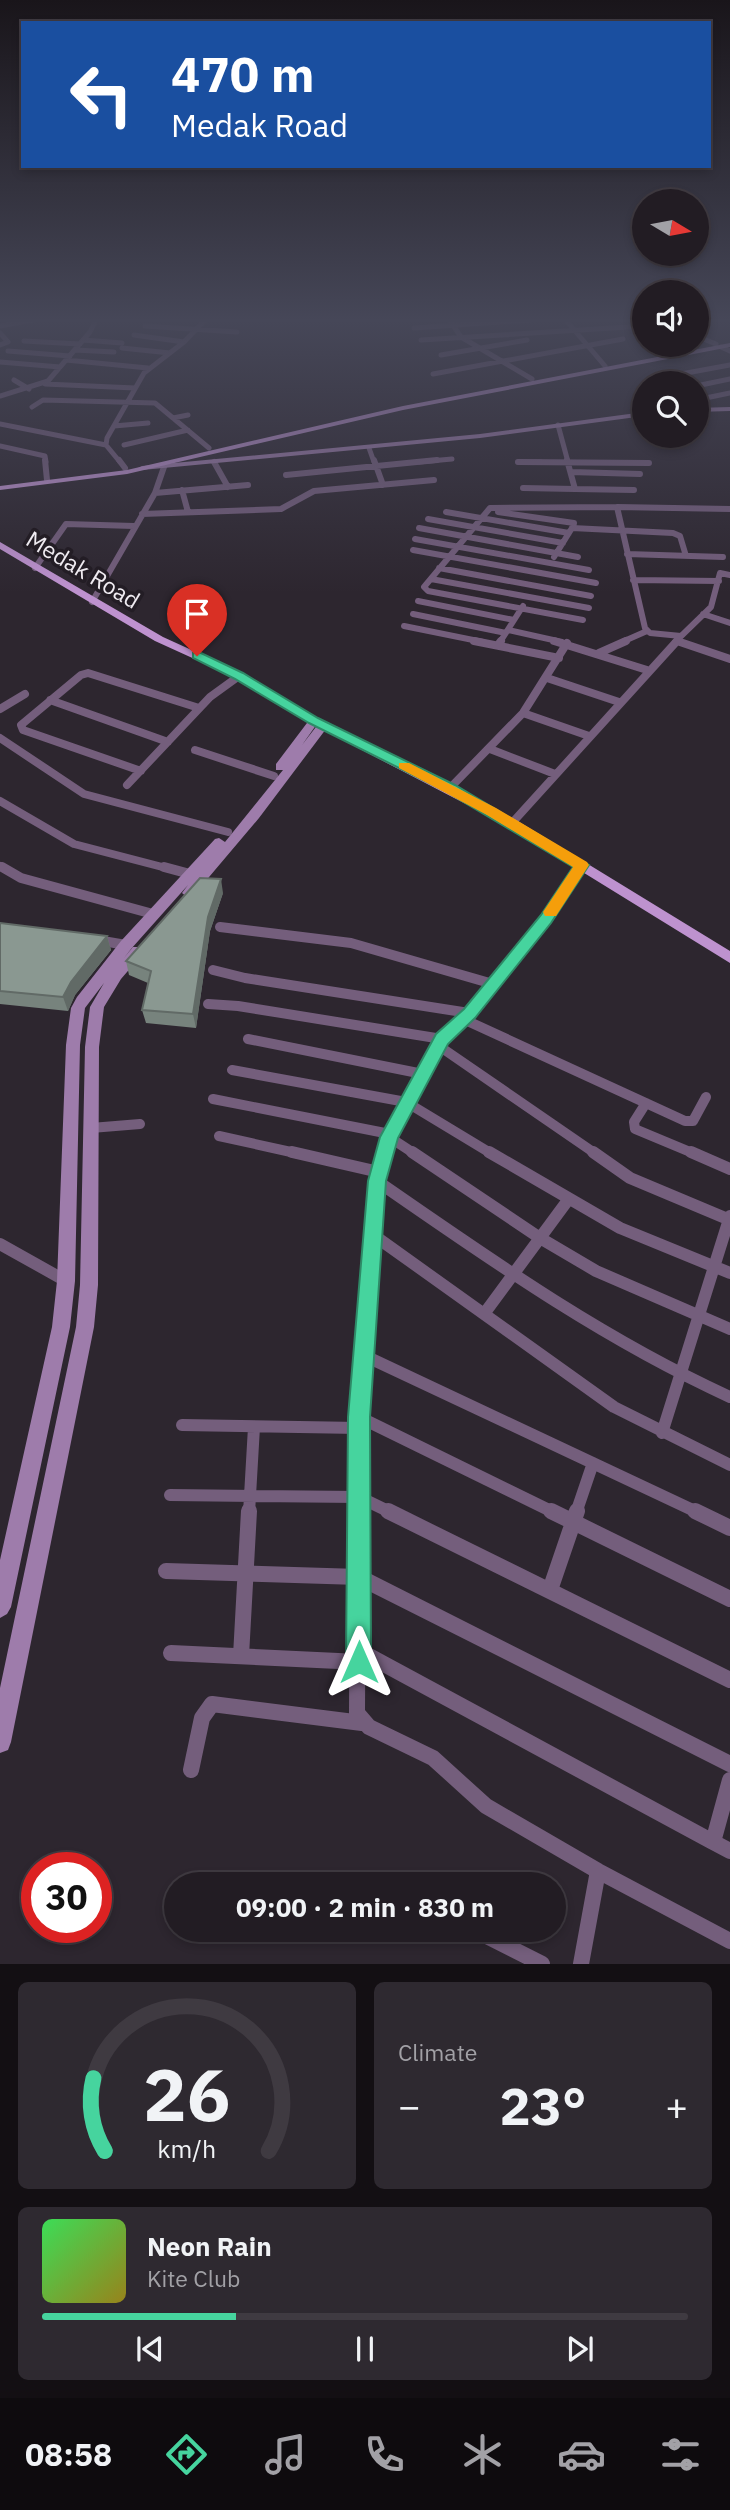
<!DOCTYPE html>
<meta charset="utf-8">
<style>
:root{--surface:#221c23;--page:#2e2930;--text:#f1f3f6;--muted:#a2a1a6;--line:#3f3a41;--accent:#46d49e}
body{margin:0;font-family:"IBM Plex Sans",sans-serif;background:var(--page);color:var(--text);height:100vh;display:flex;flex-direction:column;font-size:26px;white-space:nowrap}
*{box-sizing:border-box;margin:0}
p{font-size:23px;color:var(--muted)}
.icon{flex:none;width:38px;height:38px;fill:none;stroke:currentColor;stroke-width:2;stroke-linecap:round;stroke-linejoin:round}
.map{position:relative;height:1964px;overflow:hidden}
.side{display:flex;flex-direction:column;gap:18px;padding:18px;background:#130f13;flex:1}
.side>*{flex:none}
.hud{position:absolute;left:21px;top:21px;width:690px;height:147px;border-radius:0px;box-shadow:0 4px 10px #0003,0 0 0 2px var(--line);background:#1a4fa0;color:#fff;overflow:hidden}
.needle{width:46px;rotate:100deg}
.controls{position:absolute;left:632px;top:189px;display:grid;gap:14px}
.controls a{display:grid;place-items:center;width:77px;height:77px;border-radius:50%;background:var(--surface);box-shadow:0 4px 10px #0003,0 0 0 2px var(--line);font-size:35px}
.speed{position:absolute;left:21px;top:1852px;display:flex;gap:14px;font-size:35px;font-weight:700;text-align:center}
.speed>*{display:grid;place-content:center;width:91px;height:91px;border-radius:50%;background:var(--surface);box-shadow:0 4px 10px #0003,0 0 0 2px var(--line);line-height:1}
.speed .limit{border:10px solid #d22;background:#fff;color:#111}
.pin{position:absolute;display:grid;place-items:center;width:60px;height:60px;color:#fff;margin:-72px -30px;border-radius:50% 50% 50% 0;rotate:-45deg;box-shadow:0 0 7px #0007}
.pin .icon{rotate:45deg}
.me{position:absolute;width:77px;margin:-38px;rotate:0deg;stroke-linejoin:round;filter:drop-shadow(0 0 5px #0008)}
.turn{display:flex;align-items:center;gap:24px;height:147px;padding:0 35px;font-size:32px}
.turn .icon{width:91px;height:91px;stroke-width:2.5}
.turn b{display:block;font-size:49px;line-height:60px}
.big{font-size:52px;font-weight:800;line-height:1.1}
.side .widget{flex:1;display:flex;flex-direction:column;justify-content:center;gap:10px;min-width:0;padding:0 24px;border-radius:10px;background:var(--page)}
.side .dial{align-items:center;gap:0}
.dial svg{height:182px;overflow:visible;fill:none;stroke:var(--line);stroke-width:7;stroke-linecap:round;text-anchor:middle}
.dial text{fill:var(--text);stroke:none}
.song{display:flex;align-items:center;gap:21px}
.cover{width:84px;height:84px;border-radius:10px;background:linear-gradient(135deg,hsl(130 70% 55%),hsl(50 70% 35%))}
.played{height:7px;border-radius:4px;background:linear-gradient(90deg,var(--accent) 30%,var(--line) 30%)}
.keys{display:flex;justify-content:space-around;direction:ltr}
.heat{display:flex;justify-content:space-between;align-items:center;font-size:38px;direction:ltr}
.side .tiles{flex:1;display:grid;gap:18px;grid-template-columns:1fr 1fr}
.widget:last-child{grid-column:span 2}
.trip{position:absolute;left:164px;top:1872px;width:402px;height:70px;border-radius:35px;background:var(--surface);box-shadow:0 4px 10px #0003,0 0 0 2px var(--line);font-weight:800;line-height:70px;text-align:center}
.menu{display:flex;height:112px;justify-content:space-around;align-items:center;background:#0e0b0e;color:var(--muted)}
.menu .icon{width:49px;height:49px}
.menu .current{color:var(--accent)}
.menu b{font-size:32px;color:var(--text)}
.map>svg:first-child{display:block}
</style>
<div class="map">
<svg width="730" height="1964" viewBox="0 0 730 1964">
<rect width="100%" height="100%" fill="#2d262f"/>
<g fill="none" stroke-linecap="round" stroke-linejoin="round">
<path stroke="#745e7c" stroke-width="5" d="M 211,318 L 235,319
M 448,318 L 461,337 L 532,379
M 564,318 L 605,366
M 0,326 L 43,318
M 145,326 L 237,332
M 414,328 L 558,318
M 0,333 L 8,342 L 0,345
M 134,335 L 184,342
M 696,336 L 716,344
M 83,340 L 122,343
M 421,340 L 644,326
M 24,341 L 80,344
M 721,347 L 730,351
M 122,348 L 170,353
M 75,350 L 114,352
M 8,351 L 70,356
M 441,355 L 527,340
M 66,360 L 148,368
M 0,362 L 60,367
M 433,374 L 623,339
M 654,379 L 730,365
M 14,380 L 29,389
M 45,384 L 135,388
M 696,386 L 730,379
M 0,396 L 48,381 L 90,332 L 97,318
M 696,400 L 730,393
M 32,407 L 43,400 L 155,403 L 209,448
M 173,418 L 188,415
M 0,424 L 106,445
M 558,425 L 568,462
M 114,426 L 148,423
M 124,445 L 188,430
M 0,446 L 45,456 L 46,462
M 369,448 L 374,462
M 120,462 L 106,445 L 107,438 L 144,373 L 184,342 L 207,318
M 419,462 L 452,459
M 518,462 L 541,462"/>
<path stroke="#745e7c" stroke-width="6" d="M 45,460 L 47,480
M 119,460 L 125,468
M 374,460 L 383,485
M 567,460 L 575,489 L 634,490
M 214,462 L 228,487
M 518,462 L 649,463
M 571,472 L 640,474
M 286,475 L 437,460
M 523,488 L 575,489
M 182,490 L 188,512
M 155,493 L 248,485
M 617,507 L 730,509
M 446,512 L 569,533
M 498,512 L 574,523 L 573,528
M 142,514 L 281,509 L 314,491 L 434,480
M 428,519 L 563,543
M 419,528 L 578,557
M 572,528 L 673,533 L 680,536 L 686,556
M 415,539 L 589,570
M 413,550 L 596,583
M 627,554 L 723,557
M 554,557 L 572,528
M 35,568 L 66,524 L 134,526
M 439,568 L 591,596
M 431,579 L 589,608
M 633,580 L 719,581
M 418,601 L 514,620
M 92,602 L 155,493 L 164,467
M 413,614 L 506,633
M 703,614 L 730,623
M 583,620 L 428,591 L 424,587 L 490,508 L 617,507 L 645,628 L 650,633 L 681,636
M 404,626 L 483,642
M 508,630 L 562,642
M 677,641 L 681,642
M 500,642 L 523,606
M 622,642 L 647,631
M 675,642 L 711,607 L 720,573 L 730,575"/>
<path stroke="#745e7c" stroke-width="8" d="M 474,641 L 559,658
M 554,641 L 647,670
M 677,641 L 730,659
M 498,645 L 501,641
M 599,653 L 626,641
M 547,678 L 619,702
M 50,700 L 168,742
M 0,709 L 25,694
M 523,713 L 589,736
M 0,738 L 84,794 L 228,832
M 490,749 L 555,774
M 195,750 L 274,776
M 141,771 L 23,730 L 21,725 L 81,675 L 88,673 L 199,708
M 127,785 L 210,697 L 239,676
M 450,788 L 523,713 L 567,643
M 0,801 L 74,844 L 170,869
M 512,823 L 677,641
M 0,866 L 5,869
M 579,869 L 582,865"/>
<path stroke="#745e7c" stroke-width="10" d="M 2,867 L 21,878 L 153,914
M 164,867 L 190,874
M 220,927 L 351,943 L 493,984
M 97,940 L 126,945
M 213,970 L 245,978 L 469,1013
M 208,1004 L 238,1006 L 442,1039
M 463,1019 L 685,1121 L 693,1121 L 706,1097
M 248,1039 L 423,1074
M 439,1046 L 596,1154
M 232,1070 L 406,1102 L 492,1154
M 213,1099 L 390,1134
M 646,1103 L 634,1122 L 635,1129 L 695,1154
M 91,1128 L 140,1124
M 219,1136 L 300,1154
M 389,1137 L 415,1154
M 384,1154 L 389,1137 L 442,1039 L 469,1013 L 534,934 L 580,867"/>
<path stroke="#745e7c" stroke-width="12" d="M 292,1152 L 379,1172
M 412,1152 L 540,1238 L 596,1271 L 730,1329
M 489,1152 L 620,1228 L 730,1273
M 593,1152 L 630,1178 L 730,1220
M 691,1152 L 730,1169
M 377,1181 C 491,1260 603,1339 730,1397
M 372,1234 L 614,1407 L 730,1465
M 0,1244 L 66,1281
M 484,1314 L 568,1200
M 363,1355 L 699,1513
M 359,1417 L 555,1513
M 182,1425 L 359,1428
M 662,1433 L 730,1216
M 170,1495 L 359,1497 L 392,1513
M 249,1513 L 254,1427
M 358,1513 L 359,1417 L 377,1181 L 385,1152
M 576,1513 L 593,1463"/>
<path stroke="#745e7c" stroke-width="16" d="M 358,1511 L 357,1713 L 369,1727 L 433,1758 L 486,1806 L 598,1871 L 730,1941
M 388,1511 L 730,1680
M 551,1511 L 730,1599
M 695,1511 L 730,1528
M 166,1571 L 359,1577 L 730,1764
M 550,1590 L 577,1511
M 358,1650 L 713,1842
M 171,1653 L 359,1662
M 241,1656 L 249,1511
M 191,1770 L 202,1718 L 212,1704 L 362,1723
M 730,1780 L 713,1842 L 730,1851
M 475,1930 L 542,1964
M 581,1964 L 598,1871"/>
<path fill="#9e7cab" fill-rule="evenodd" d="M 730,407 L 730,411 L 696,412 L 696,408 Z
M 644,412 L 644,416 L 480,438 L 142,470 L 138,468 L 142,466 L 480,434 Z
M 314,718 L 319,721 L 302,745 L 319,723 L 327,723 L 329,725 L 259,818 L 193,896 L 188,898 L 182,893 L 188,885 L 131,949 L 124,958 L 133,947 L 143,947 L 145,951 L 121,979 L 104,1007 L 99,1047 L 98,1285 L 94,1327 L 11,1742 L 8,1750 L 0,1753 L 0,1688 L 76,1327 L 80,1285 L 85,1047 L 90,1007 L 104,983 L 85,1008 L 80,1045 L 75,1281 L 70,1327 L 11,1607 L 7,1614 L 0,1618 L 0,1560 L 52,1327 L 57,1281 L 66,1045 L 71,1008 L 77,997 L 121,941 L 215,839 L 219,838 L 225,842 L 283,770 L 276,770 L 276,764 L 310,719 Z"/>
<path fill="#be92cf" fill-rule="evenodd" d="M 730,343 L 730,347 L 403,410 L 127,474 L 0,490 L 0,486 L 127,470 L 403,406 Z
M 0,542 L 163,637 L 240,672 L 318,719 L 516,820 L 730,951 L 730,963 L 508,826 L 310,723 L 232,676 L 155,641 L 0,549 Z"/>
</g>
<path fill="#77837d" d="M 223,893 L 210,931 L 196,1028 L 146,1023 L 142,1010 L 148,983 L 129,975 L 126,961 Z
M 0,923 L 107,936 L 111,950 L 75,995 L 68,1011 L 0,1004 Z"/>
<path fill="#616a66" d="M 221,879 L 223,893 L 210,931 L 196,1028 L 193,1014 L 208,917 Z
M 107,936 L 111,950 L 75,995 L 68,1011 L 63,997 L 71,982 Z"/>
<path fill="#8a9891" stroke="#616a66" stroke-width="2" d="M 200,878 L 221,879 L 208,917 L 193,1014 L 142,1010 L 151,971 L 126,961 Z
M 0,923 L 107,936 L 71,982 L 63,997 L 0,991 Z"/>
<linearGradient id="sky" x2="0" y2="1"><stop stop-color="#19151a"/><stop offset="0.54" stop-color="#464758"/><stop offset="1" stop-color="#464758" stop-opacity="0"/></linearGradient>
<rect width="730" height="593" fill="url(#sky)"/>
<path fill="#46d49e" stroke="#2e8a67" stroke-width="2" d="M 193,653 L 201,653 L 243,673 L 318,718 L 455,785 L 589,865 L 551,923 L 475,1018 L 448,1044 L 398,1138 L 386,1181 L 370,1417 L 371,1662 L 368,1671 L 359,1674 L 350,1671 L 346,1662 L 348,1417 L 368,1181 L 380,1137 L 436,1034 L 464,1009 L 541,915 L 573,867 L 445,791 L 309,723 L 235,679 L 193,658 Z"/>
<path fill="#f59e0b" d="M 399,763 L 409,763 L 496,808 L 587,862 L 589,865 L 556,916 L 545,916 L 543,912 L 573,867 L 487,815 L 399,768 Z"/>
<g text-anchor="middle" stroke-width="7" stroke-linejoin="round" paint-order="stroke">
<g font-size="23" fill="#efebf1" stroke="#231d25">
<text transform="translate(83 570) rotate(31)" y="8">Medak Road</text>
</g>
</g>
</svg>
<div class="controls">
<a><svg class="needle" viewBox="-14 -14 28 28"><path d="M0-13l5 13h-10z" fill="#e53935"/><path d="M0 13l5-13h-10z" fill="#a2a1a6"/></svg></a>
<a><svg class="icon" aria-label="sound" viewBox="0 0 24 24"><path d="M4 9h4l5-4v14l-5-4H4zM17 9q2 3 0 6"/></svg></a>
<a><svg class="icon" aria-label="search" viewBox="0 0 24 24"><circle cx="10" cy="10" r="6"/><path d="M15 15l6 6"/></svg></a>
</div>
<div class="speed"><div class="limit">30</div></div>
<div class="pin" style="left:197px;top:656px;background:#d93025"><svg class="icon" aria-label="arrive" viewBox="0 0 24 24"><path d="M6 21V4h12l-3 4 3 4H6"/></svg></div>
<svg class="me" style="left:359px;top:1662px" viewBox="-20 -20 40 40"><path d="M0-17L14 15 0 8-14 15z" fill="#46d49e" stroke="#fff" stroke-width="4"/></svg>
<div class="trip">09:00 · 2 min · 830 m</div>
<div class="hud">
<div class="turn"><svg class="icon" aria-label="left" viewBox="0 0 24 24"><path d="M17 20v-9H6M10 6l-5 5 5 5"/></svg><div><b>470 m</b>Medak Road</div></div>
</div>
</div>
<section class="side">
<div class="tiles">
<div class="widget dial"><svg viewBox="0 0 100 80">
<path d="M14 69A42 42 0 1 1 86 69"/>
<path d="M14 69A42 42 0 0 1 9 37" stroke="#46d49e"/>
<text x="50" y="56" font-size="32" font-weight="700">26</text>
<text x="50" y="72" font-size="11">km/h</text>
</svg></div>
<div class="widget"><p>Climate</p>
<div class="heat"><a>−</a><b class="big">23°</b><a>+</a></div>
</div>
<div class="widget">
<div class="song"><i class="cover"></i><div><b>Neon Rain</b><p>Kite Club</p></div></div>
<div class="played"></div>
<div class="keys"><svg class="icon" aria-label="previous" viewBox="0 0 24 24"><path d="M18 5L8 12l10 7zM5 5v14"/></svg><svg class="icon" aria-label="pause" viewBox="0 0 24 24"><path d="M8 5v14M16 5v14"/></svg><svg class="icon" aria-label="next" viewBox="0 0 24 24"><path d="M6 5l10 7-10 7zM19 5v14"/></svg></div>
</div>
</div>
</section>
<nav class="menu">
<b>08:58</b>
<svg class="icon current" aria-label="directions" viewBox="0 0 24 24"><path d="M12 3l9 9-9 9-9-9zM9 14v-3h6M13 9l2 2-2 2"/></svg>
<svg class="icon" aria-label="music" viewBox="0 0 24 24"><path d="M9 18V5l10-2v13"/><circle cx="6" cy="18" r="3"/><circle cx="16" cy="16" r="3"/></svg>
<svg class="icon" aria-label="phone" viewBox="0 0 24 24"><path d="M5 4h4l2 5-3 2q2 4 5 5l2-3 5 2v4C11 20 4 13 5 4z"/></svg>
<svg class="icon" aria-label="climate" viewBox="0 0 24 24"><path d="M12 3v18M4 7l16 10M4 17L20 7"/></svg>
<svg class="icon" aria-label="car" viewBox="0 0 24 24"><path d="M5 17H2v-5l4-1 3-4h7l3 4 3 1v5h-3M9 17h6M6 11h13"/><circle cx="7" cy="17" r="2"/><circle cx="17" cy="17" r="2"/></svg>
<svg class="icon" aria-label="filters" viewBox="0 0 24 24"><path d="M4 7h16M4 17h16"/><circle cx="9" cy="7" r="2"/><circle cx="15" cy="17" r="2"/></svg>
</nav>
